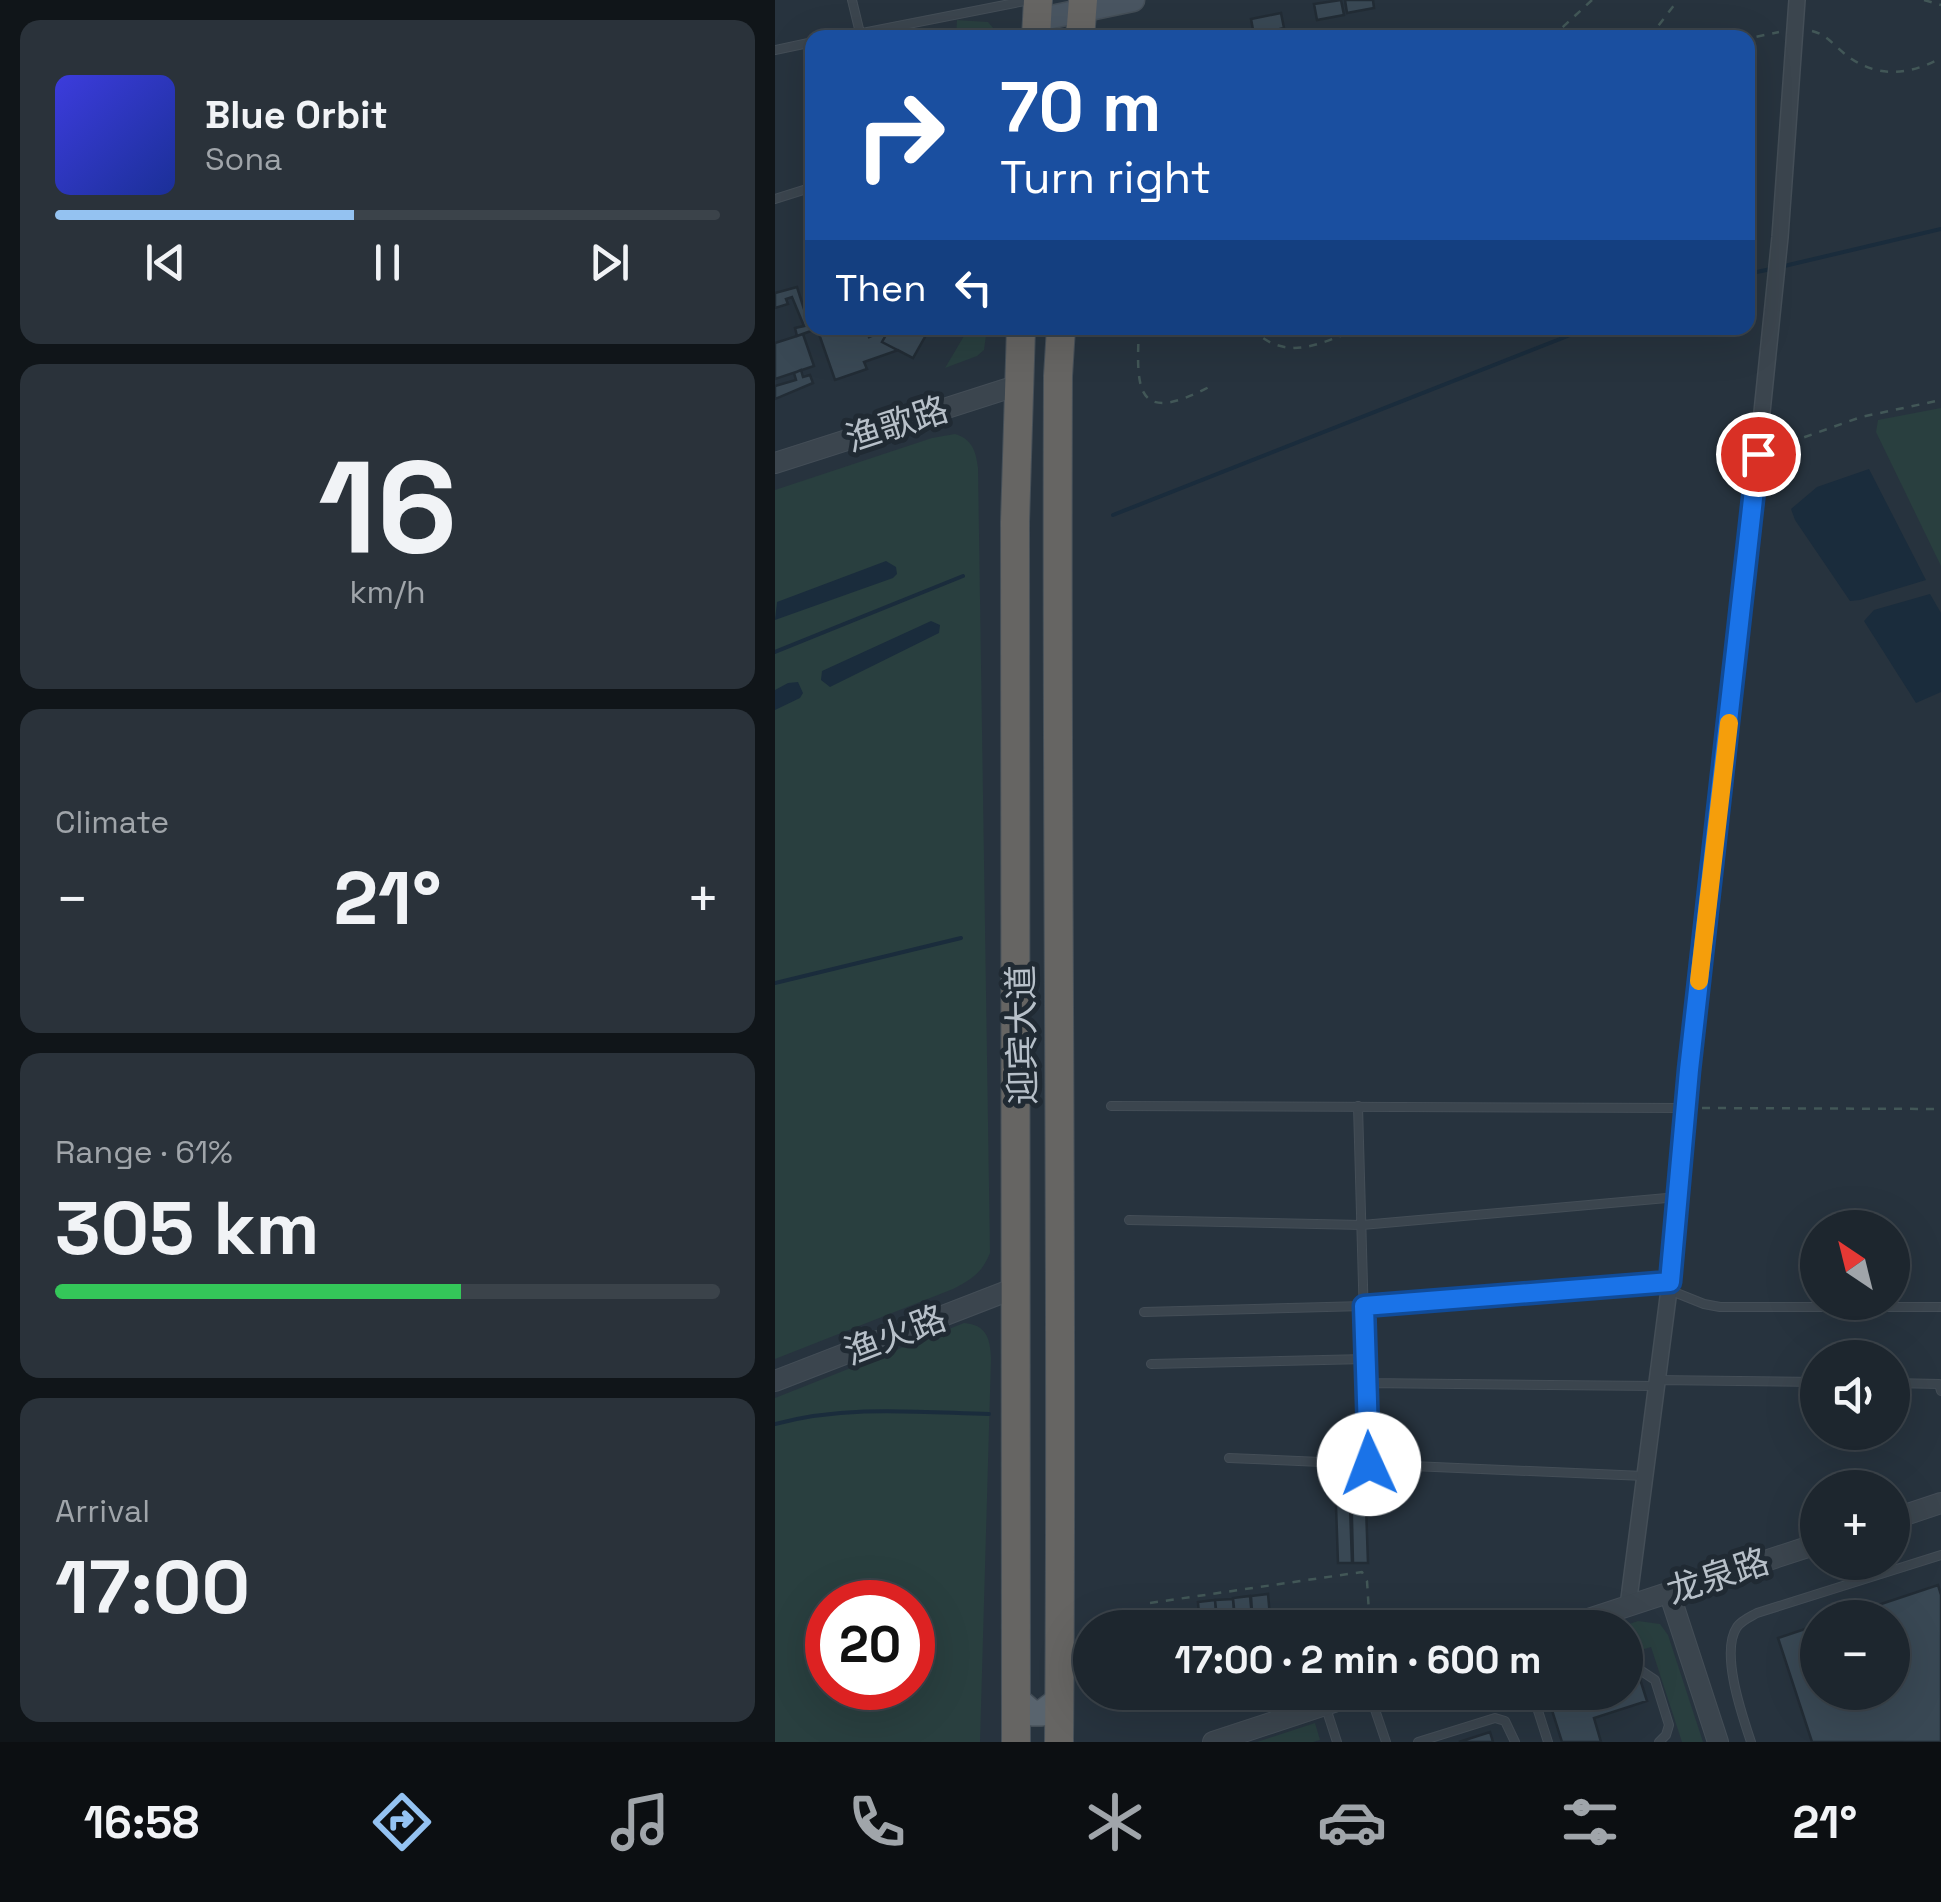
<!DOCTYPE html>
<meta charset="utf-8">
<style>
:root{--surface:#1d262e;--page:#2a323a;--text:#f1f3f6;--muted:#a0a5aa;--line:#3b434a;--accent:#94c2f1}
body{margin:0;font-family:"Space Grotesk","Noto Sans SC",sans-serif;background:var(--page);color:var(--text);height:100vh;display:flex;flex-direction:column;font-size:38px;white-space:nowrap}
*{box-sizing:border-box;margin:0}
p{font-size:32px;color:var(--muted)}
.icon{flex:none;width:55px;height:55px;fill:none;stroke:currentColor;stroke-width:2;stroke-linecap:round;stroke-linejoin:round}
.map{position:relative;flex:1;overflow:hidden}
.drawer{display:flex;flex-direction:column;gap:20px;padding:20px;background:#101519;width:775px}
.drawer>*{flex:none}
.top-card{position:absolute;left:30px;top:30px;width:950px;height:305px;border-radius:20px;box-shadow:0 10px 40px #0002,0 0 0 2px var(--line);background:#1a4fa0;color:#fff;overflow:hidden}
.needle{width:65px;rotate:325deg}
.fabs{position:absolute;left:1025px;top:1210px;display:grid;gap:20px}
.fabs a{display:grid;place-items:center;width:110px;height:110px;border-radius:50%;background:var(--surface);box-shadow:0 10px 40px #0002,0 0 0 2px var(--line);font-size:50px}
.speed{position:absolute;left:30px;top:1580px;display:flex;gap:20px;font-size:50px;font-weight:700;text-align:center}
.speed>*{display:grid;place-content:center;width:130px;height:130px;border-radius:50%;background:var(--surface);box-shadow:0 10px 40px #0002,0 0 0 2px var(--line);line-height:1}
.speed .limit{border:15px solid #d22;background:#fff;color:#111}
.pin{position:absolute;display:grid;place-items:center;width:85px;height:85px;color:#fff;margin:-42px;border:5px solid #fff;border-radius:50%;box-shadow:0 2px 10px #0007}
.me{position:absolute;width:110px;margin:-55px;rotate:358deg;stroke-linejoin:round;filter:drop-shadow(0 0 8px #0008)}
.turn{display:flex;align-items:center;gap:35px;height:210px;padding:0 30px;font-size:45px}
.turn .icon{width:130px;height:130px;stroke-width:2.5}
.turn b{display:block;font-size:70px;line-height:85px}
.then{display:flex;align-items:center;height:95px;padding:0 30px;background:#0003;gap:20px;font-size:38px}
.big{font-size:75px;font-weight:600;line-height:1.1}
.drawer .tile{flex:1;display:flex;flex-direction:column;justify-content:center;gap:15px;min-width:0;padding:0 35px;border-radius:20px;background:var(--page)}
.drawer .dial{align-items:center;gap:0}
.dial b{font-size:130px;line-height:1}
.song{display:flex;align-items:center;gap:30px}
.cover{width:120px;height:120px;border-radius:15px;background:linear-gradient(135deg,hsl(240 70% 55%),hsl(230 70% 35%))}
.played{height:10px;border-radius:5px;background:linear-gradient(90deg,var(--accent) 45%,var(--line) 45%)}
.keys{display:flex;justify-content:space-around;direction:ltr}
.heat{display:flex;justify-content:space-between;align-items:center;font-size:55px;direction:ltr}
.charge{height:15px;border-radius:8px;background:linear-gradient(90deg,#34c759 61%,var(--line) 0)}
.trip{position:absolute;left:298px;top:1610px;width:570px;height:100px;border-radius:50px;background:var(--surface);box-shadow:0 10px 40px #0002,0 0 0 2px var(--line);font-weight:600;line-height:100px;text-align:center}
.tab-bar{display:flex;height:160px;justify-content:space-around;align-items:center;background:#0c0f12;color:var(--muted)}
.tab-bar .icon{width:70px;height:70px}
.tab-bar .current{color:var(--accent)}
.tab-bar b{font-size:45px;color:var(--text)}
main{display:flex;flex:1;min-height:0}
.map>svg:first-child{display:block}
</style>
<main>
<section class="drawer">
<div class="tile">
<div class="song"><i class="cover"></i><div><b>Blue Orbit</b><p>Sona</p></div></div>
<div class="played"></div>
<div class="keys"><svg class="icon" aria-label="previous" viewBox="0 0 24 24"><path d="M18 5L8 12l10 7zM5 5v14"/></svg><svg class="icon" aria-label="pause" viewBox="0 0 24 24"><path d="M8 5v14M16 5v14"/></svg><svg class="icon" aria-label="next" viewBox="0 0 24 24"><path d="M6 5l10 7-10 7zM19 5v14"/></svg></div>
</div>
<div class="tile dial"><b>16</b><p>km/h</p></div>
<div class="tile"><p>Climate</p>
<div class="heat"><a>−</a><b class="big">21°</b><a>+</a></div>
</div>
<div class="tile"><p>Range · 61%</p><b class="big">305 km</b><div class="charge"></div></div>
<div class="tile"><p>Arrival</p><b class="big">17:00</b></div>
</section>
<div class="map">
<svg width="1166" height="1742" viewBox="0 0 1166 1742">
<rect width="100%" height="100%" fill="#27333e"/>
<path fill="#293f3f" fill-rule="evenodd" d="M 182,20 L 213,22 L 219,29 L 219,37 L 181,37 Z
M 188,328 L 212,328 L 209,350 L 202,356 L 170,368 L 192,331 Z
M 1166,408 L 1166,566 L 1101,432 L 1103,420 Z
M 180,434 C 197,439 201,451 203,468 L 215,1253 C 207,1273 197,1279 178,1289 L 0,1359 L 0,490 L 157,438 Z
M 189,1323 C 211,1325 215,1337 216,1358 L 205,1742 L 0,1742 L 0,1398 ZM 138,1602 L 138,1688 L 52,1688 L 52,1602 Z
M 863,1621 L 885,1624 L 893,1635 L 928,1742 L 907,1742 L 876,1647 L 850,1655 L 850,1628 L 846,1627 Z
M 540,1723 L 545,1740 L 538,1742 L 482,1742 Z"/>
<path fill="#1a2c3c" d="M 1094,469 L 1151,580 L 1085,600 L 1075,601 L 1020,520 L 1016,509 L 1042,487 Z
M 111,561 L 121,567 L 122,574 L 118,578 L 0,620 L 2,602 Z
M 1155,594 L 1166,613 L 1166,692 L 1141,703 L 1089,621 L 1099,610 Z
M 156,621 L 165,625 L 164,633 L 55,687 L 46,680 L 47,671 Z
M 23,682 L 28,693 L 25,698 L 0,710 L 0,690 L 13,683 Z"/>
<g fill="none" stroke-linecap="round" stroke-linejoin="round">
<path stroke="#1a2c3c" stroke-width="4" d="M 1005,267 L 1166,229
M 972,274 L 996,269
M 338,515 L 813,328
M 0,652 L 188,576
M 0,983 L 186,938
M 0,1424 C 72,1405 141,1412 214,1414"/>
</g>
<path fill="#394854" stroke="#222c35" stroke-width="2.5" d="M 566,0 L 569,15 L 542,20 L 539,4 Z
M 570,0 L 598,0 L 599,8 L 572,13 Z
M 506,13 L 509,28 L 479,35 L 476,19 Z
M 22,287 L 36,331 L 22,336 L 20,328 L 29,326 L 17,297 L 11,299 L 13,304 L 0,308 L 0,293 Z
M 63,328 L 90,328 L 94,337 L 115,328 L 155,328 L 138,358 L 123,350 L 89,362 L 92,369 L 60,380 L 44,334 Z
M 115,328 L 155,328 L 138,358 L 107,342 Z
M 28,334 L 39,366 L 0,379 L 0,343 Z
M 26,370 L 28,377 L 35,375 L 38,383 L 0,399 L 0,386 L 21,380 L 19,373 Z
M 560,1477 L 574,1477 L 577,1563 L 563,1563 Z
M 576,1477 L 590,1477 L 593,1563 L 578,1563 Z
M 1163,1585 L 1166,1595 L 1166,1742 L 1037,1742 L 1003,1638 L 1042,1625 L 1042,1692 L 1118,1692 L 1118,1618 L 1064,1618 Z
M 493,1594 L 496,1628 L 478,1628 L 476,1596 Z
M 475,1596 L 478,1628 L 461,1628 L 458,1598 Z
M 458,1599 L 460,1628 L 443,1628 L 440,1600 Z
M 440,1600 L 442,1628 L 425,1628 L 423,1602 Z
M 865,1679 L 872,1701 L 819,1718 L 826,1742 L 787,1742 L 776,1707 L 822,1692 L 850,1692 L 850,1684 Z
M 430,1692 L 447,1692 L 448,1701 L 431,1703 Z
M 448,1692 L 465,1692 L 466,1699 L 449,1701 Z
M 466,1692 L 483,1692 L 484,1697 L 466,1699 Z
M 715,1732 L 718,1742 L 684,1742 Z"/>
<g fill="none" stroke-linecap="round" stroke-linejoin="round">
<g stroke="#444e57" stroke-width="10">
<path id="service" d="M 77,0 L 85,33
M 62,38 L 255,0
M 0,50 L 38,42
M 0,199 L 38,187
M 336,1106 L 911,1108
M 583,1106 L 593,1464
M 354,1220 L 587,1225 L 903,1197
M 894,1290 L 929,1304 L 945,1307 L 1166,1307
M 369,1312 L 589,1306 L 894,1282
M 376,1364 L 591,1359
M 882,1380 L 1042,1382
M 591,1383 L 881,1386
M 1118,1383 L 1164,1384 L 1166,1391
M 454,1458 L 869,1476
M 850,1671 L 862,1668 L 880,1680 L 894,1725 L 891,1735 L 884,1742
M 594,1692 L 611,1742
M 757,1692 L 773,1742
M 759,1699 L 780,1692
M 550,1705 L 562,1742
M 643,1742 L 720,1718 L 730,1721 L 740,1742
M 976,1742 C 967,1715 945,1652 962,1627 C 967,1620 975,1617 982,1613 L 1166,1555"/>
</g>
<g stroke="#444e57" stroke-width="18">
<path id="minor" d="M 853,1606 L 895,1282 L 914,1070 L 969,587 L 1005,237 L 1022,0"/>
</g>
<g stroke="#444e57" stroke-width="22">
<path id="tertiary" d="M 0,463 L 244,385
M 0,1381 L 240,1288
M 1118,1519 L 1166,1503
M 894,1592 L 943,1742
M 786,1628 L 1042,1544
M 438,1742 L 589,1692"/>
</g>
<g stroke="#444e57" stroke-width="25">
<path id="secondary" d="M 262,20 L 358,0"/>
</g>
<g stroke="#444e57" stroke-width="28">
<path id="primary" d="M 240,1698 L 257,1713 L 267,1713 L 284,1700"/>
</g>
<g stroke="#465059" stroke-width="30">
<path id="trunk" d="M 261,38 L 263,0
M 305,38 L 308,0
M 241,1742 L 240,522 L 246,328
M 284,1742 C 288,1287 281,832 283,376 L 286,328"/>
</g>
<path stroke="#425757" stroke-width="2.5" stroke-dasharray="8 8" stroke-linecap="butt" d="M 1149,0 L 1166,5
M 1037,31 C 1049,34 1054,40 1063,48 C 1095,78 1129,78 1166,58
M 776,38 L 817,0
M 874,38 L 903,0
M 972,49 L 980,37 L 1004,32
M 364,328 C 361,391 361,425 434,387
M 476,328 C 512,364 545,343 586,328
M 999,448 L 1086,417 L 1166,400
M 927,1108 L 1166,1109
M 375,1603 L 587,1572 L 592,1581 L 595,1628"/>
<use href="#service" stroke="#3b454e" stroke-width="8"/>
<use href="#minor" stroke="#3b454e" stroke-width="15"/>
<use href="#tertiary" stroke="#3b454e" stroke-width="20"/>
<use href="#secondary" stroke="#495561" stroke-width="22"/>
<use href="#primary" stroke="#59646e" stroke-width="25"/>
<use href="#trunk" stroke="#666563" stroke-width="28"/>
</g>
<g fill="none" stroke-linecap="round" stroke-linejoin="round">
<g stroke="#114b97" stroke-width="25">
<path id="route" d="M 594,1464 L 589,1306 L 895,1282 L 914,1070 L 983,454"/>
</g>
<use href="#route" stroke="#1a73e8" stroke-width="18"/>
<path stroke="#f59e0b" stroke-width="18" d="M 924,981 L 954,723"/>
</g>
<g text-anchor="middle" stroke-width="10" stroke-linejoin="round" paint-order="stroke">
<g font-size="35" fill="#b7c0c9" stroke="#202a33">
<text transform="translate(122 424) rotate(-18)" y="12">渔歌路</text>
<text transform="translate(247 1035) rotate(-91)" y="12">迎宾大道</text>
<text transform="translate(120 1335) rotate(-21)" y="12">渔火路</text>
<text transform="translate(943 1576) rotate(-18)" y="12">龙泉路</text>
</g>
</g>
</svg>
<div class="fabs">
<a><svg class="needle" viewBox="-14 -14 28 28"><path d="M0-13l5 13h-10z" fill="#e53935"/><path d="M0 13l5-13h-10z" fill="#a0a5aa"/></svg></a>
<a><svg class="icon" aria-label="sound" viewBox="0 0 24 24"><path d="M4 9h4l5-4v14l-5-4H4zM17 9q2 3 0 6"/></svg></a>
<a>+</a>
<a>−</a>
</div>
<div class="speed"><div class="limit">20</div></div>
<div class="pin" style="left:983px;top:454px;background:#d93025"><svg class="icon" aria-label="arrive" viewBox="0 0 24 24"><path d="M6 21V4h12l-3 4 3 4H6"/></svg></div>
<svg class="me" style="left:594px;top:1464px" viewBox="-20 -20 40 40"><circle r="19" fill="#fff"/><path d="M0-13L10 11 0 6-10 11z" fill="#1a73e8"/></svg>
<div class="trip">17:00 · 2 min · 600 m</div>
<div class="top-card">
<div class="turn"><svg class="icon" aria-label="right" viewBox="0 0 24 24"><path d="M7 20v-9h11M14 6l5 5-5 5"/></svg><div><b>70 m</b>Turn right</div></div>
<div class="then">Then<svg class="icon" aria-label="left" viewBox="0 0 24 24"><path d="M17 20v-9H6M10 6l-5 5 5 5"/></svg></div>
</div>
</div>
</main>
<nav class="tab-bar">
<b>16:58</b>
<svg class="icon current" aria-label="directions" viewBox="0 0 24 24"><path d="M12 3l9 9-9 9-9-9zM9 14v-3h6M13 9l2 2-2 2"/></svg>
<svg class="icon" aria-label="music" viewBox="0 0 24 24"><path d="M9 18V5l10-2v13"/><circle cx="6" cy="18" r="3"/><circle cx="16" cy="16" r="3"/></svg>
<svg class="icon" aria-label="phone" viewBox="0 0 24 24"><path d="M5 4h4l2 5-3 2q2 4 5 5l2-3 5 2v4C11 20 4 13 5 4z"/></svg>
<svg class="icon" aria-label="climate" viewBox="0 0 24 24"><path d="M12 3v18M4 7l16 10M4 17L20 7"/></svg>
<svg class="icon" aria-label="car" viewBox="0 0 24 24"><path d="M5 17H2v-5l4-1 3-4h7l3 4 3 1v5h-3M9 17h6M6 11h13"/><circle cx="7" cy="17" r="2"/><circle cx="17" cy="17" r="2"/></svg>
<svg class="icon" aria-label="filters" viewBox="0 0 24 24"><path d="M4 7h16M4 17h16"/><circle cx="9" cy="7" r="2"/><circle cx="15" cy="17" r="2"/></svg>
<b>21°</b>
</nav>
